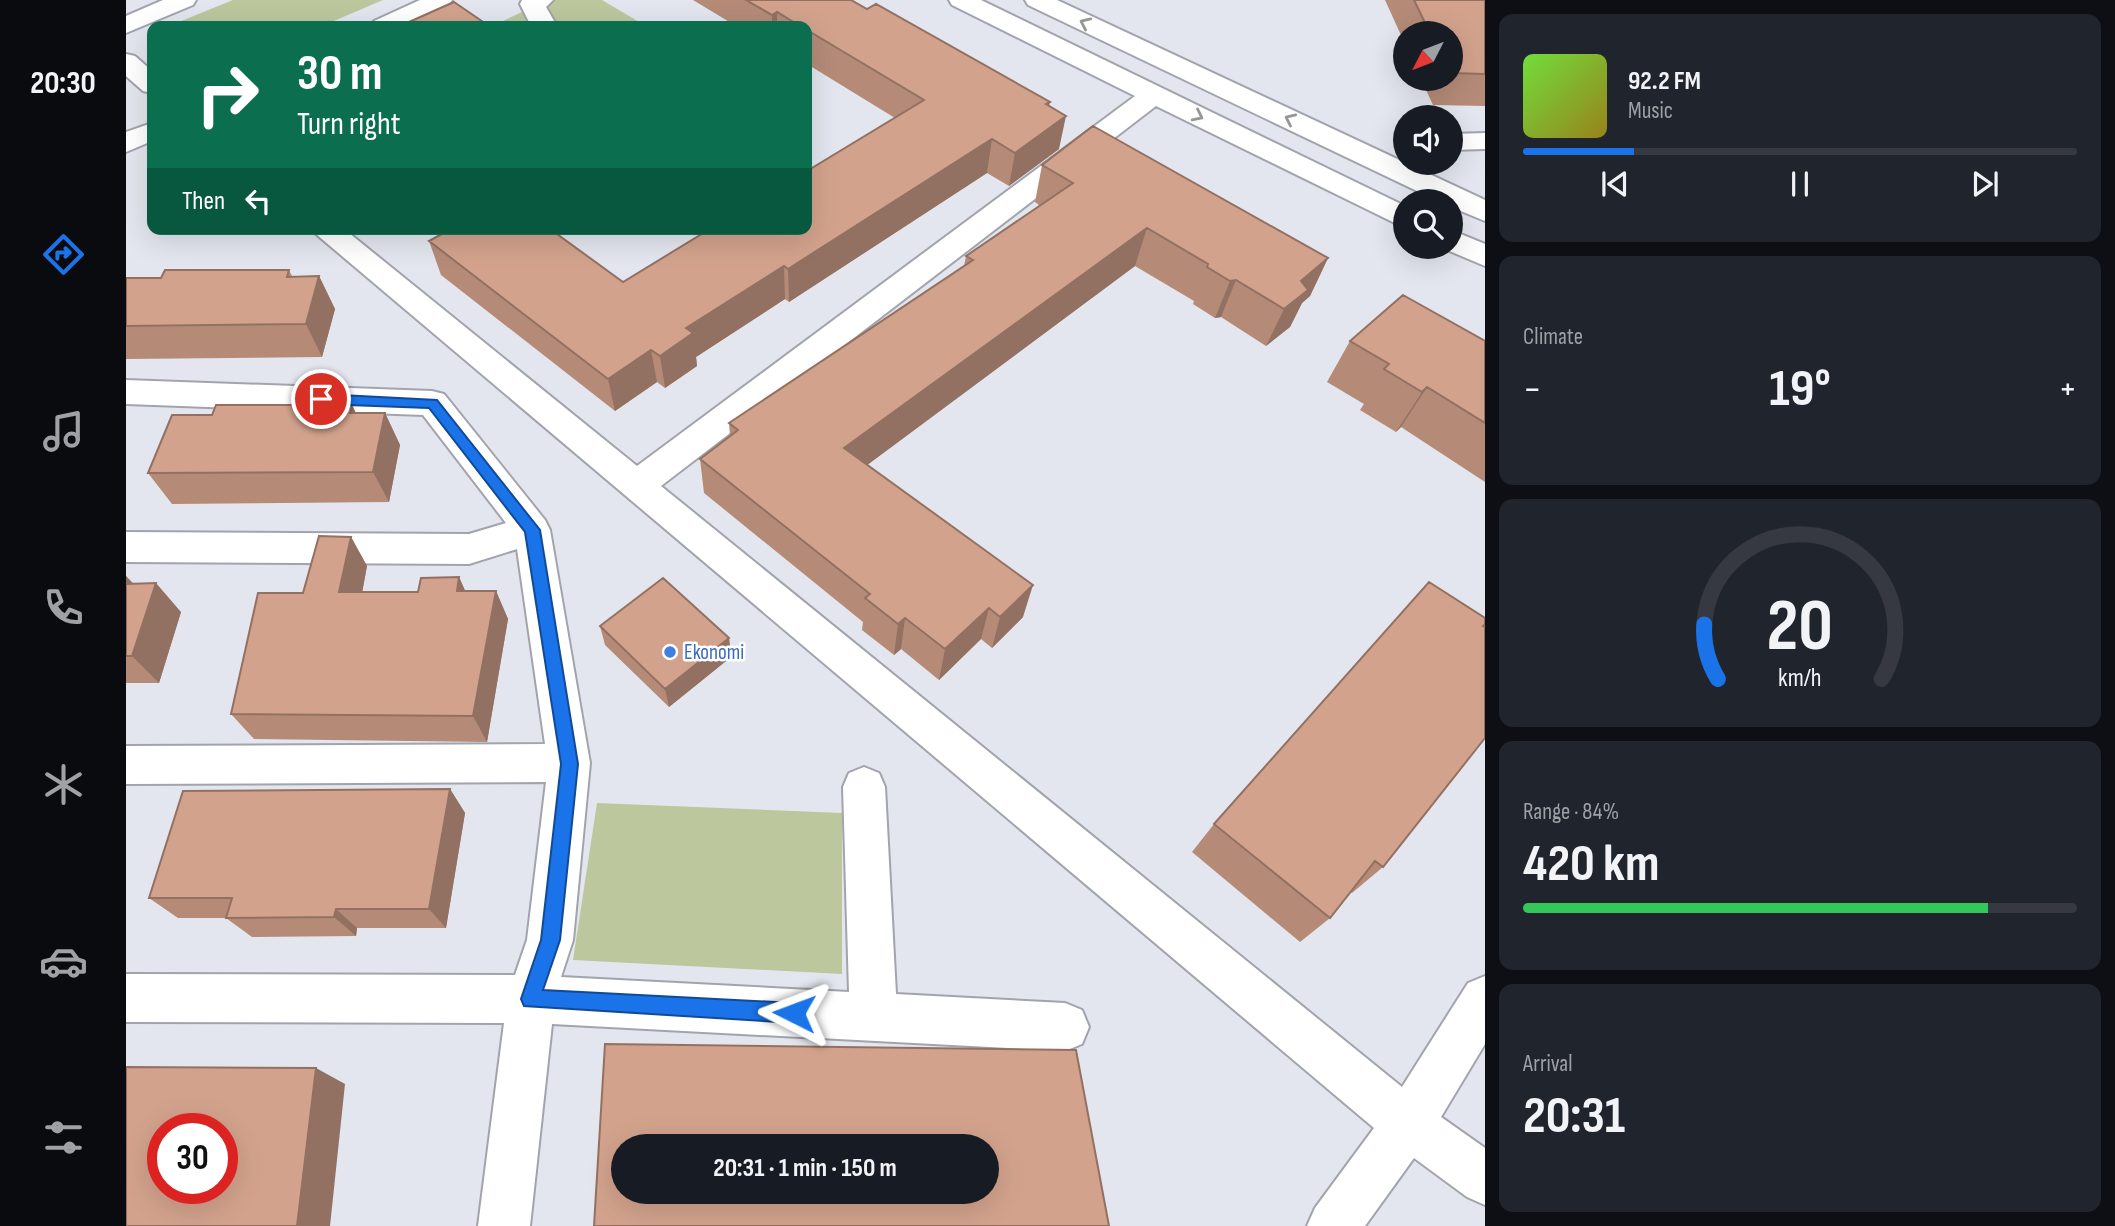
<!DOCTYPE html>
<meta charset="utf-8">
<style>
:root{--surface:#171b24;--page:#20242c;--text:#f1f3f6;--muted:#9ea1a6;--line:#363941;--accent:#1a73e8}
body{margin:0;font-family:"Sofia Sans Condensed",sans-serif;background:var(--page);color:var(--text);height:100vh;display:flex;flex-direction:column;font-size:26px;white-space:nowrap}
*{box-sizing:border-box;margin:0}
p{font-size:23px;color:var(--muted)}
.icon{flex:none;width:38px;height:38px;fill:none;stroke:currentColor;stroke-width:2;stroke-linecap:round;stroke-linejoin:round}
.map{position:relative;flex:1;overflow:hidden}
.panel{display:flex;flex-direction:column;gap:14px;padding:14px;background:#0d0f14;width:630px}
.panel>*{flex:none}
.banner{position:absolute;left:21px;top:21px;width:665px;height:214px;border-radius:14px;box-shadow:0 7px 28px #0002;background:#0b6e4f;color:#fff;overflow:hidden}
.needle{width:46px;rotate:228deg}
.fabs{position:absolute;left:1267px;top:21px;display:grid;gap:14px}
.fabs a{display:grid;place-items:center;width:70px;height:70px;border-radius:50%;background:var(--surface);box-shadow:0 7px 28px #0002;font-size:35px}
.speed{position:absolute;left:21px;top:1113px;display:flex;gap:14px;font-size:35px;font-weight:700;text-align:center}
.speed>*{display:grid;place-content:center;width:91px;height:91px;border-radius:50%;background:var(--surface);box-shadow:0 7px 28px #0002;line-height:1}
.speed .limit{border:10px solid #d22;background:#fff;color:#111}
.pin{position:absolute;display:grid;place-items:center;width:60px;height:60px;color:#fff;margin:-30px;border:4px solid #fff;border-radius:50%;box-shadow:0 2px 7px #0007}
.me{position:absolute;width:77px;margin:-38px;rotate:273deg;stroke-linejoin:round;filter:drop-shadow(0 0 5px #0008)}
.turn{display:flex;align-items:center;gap:24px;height:147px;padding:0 35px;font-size:32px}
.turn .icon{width:91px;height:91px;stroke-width:2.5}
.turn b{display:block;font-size:49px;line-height:60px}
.then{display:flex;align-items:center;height:66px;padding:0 35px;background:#0003;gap:14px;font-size:26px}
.big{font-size:52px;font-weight:700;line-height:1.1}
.panel .card{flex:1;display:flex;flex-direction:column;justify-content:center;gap:10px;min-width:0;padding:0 24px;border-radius:14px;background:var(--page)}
.panel .dial{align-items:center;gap:0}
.dial svg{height:182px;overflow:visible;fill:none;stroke:var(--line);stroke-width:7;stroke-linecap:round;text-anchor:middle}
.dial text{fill:var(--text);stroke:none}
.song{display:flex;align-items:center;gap:21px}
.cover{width:84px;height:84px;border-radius:10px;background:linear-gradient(135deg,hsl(100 70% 55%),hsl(50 70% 35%))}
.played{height:7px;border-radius:4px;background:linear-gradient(90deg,var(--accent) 20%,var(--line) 20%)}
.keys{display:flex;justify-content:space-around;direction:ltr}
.heat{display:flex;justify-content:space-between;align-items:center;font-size:38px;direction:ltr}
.charge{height:10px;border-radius:5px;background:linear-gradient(90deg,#34c759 84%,var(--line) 0)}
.trip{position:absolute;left:485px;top:1134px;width:388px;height:70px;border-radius:35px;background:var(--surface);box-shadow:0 7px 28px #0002;font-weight:700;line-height:70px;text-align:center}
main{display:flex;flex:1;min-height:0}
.menu{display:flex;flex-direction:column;width:126px;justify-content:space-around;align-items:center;background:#090b0e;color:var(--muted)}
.menu .icon{width:49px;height:49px}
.menu .current{color:var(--accent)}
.menu b{font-size:32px;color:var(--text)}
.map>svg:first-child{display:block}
</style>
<main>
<nav class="menu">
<b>20:30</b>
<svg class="icon current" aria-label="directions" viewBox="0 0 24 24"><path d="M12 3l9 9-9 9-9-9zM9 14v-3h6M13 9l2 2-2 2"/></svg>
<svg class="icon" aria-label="music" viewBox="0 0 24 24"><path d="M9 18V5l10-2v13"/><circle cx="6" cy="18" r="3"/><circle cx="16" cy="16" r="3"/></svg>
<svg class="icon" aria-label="phone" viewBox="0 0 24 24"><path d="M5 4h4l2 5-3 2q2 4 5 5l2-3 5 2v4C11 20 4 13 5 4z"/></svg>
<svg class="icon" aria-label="climate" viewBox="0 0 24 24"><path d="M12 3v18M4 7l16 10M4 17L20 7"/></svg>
<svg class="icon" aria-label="car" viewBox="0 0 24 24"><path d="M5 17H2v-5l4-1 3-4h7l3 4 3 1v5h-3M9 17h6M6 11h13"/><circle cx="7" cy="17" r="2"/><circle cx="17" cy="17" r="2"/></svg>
<svg class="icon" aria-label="filters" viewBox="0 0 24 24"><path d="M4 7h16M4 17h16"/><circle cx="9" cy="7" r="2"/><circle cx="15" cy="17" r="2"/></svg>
</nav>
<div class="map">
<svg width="1359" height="1226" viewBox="0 0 1359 1226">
<rect width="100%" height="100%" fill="#e3e6ee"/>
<path fill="#bcc79e" d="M 107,0 L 257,0 L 196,26 L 43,26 Z
M 422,0 L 476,0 L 520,26 L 366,26 Z
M 471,803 L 716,813 L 716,974 L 447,960 Z"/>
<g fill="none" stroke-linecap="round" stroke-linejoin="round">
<g stroke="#a1a4ac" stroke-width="4">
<path id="minor" d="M 37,0 L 70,0 L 67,5 L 0,33 L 0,16 Z
M 294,0 L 326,0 L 323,5 L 277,26 L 244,26 L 248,21 Z
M 396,0 L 427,0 L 420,7 L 431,26 L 405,26 L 394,4 Z
M 823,0 L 855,0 L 1279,206 L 1279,228 L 1030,106 L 535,486 L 1276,1087 L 1342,983 L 1359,976 L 1359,1044 L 1315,1117 L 1359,1148 L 1359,1205 L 1341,1197 L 1288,1158 L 1239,1226 L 1181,1226 L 1189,1208 L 1248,1128 L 184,229 L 218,229 L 511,466 L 1009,96 L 826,5 Z
M 899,0 L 931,0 L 1359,200 L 1359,221 L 1325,207 L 1325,201 L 1312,201 L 902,5 Z
M 0,54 L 9,56 L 26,71 L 26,93 L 17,91 L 0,76 Z
M 26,123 L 26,141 L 0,152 L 0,132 Z
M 1359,133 L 1359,149 L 1325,150 L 1325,134 Z
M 1325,230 L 1359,244 L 1359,266 L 1314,247 L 1325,247 Z
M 0,380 L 306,391 L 318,394 L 419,520 L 424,530 L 464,763 L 447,940 L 435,977 L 723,992 L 717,787 L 723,773 L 738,767 L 753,773 L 759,787 L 770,994 L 939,1003 L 956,1010 L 963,1027 L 956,1044 L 939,1051 L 426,1024 L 404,1226 L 352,1226 L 378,1023 L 0,1022 L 0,974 L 389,975 L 401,940 L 420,782 L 0,784 L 0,746 L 419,744 L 391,549 L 343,564 L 0,562 L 0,532 L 343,534 L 380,523 L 297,415 L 0,404 Z"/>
</g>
<use href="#minor" fill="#fff" fill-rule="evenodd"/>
</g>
<path fill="#b58b78" d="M 567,0 L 725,0 L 923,106 L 933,149 L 883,186 L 861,173 L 663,302 L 659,299 L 570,357 L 571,366 L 539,388 L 531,382 L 489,411 L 315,275 L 303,241 L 497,282 L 769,118 L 681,64 L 681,26 L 610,26 Z
M 1259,0 L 1359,0 L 1359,106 L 1307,105 L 1295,79 L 1325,79 L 1325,33 L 1279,33 L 1279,44 Z
M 916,165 L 1202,258 L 1184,296 L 1176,303 L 1164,327 L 1140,346 L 1095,317 L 1089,318 L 1067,304 L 1068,301 L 1009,266 L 741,465 L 897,617 L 866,648 L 855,639 L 813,680 L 775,649 L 768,655 L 736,630 L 737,622 L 578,493 L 574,459 L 604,436 L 603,423 L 838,266 L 840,256 L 914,206 L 909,202 Z
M 163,270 L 166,276 L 193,276 L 209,309 L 196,357 L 0,359 L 0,278 L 35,278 Z
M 1224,341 L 1359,341 L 1359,482 L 1275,427 L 1270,432 L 1234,410 L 1238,404 L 1201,382 Z
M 226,405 L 230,413 L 259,413 L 274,445 L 263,502 L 46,504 L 22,473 L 86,415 Z
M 225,537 L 241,566 L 236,592 L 292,592 L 333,577 L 339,591 L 370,591 L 382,619 L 361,742 L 128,739 L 105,714 L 177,593 Z
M 0,576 L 7,583 L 55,612 L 33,683 L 0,683 Z
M 474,626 L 603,638 L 605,657 L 543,707 L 479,645 Z
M 1357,626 L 1257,867 L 1226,893 L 1224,892 L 1204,918 L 1174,942 L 1066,852 L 1088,824 Z
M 324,789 L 339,813 L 320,928 L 231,928 L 230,936 L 126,937 L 100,918 L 52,918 L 23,898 Z"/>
<path fill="#937162" d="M 651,12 L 651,26 L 646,26 L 646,15 Z
M 924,102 L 918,131 L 940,116 L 933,149 L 883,186 L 889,153 L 920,104 Z
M 866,139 L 861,173 L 663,302 L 662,269 Z
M 1021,228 L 1009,266 L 717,483 L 718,448 Z
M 1202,258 L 1184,296 L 1176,303 L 1164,327 L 1140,346 L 1158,309 L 1175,281 Z
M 658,266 L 659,299 L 570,357 L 571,366 L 539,388 L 534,356 L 560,328 Z
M 193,276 L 209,309 L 196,357 L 180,324 Z
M 1110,280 L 1095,317 L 1089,318 L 1104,281 Z
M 525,350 L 531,382 L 489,411 L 482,379 Z
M 1301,387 L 1275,427 L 1270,432 L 1296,392 Z
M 226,405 L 241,437 L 224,413 Z
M 259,413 L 274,445 L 263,502 L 247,472 Z
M 225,537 L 241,566 L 231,621 L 213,592 Z
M 0,576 L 20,599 L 0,594 Z
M 333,577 L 346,606 L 331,591 Z
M 30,583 L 55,612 L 33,683 L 6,656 Z
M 907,585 L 897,617 L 866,648 L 874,617 Z
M 370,591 L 382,619 L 361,742 L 347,716 Z
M 863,608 L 855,639 L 813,680 L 819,649 Z
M 779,618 L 775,649 L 768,655 L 772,624 Z
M 603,638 L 605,657 L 543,707 L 539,689 Z
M 324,789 L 339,813 L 320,928 L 303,909 Z
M 210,909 L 231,928 L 230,936 L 208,917 Z
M 190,1068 L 219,1084 L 204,1226 L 171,1226 Z"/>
<path fill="#d2a28c" stroke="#937162" stroke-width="2" fill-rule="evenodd" d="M 620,0 L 725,0 L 741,9 L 750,4 L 924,102 L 920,104 L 940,116 L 889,153 L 866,139 L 662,269 L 658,266 L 560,328 L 567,333 L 534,356 L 525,350 L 482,379 L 303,241 L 325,229 L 424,229 L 497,282 L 584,229 L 681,229 L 681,171 L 798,100 L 681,30 L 681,26 L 674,26 L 651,12 L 646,15 Z
M 1288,0 L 1359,0 L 1359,74 L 1325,73 L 1325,33 L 1304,33 Z
M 328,2 L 363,26 L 274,26 Z
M 967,126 L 1202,258 L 1175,281 L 1182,290 L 1158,309 L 1110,280 L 1104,281 L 1081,267 L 1082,264 L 1021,228 L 718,448 L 907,585 L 874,617 L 863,608 L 819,649 L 779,618 L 772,624 L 739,598 L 744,594 L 574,459 L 612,430 L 603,423 L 847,260 L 840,256 L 947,183 L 916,165 Z
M 39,270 L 163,270 L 161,277 L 193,276 L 180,324 L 0,326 L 0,278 L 35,278 Z
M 1277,295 L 1359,341 L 1359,423 L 1301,387 L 1296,392 L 1258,369 L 1263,364 L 1224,341 Z
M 90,405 L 226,405 L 224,413 L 259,413 L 247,472 L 22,473 L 46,415 L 86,415 Z
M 193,536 L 225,537 L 213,592 L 292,592 L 295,578 L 333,577 L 331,591 L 370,591 L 347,716 L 105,714 L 132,593 L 177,593 Z
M 537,578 L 603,638 L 539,689 L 474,626 Z
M 1303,582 L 1359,618 L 1359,624 L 1357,626 L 1359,627 L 1359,738 L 1257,867 L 1249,861 L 1204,918 L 1088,824 Z
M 30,583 L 6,656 L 0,656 L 0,584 Z
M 324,789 L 303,909 L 210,909 L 208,917 L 100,918 L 106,898 L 23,898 L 57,791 Z
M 479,1044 L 950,1050 L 983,1226 L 468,1226 ZM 497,1146 L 861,1146 L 861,1192 L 497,1192 Z
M 0,1067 L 190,1068 L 171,1226 L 0,1226 ZM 37,1129 L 96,1129 L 96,1188 L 37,1188 Z"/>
<defs><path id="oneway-chevron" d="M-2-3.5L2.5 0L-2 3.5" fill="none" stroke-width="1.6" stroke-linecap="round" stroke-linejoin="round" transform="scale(1.75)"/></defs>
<g stroke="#959697">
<use href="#oneway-chevron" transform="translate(959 23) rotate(-155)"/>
<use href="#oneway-chevron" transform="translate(1072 116) rotate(26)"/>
<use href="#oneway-chevron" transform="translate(1164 119) rotate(-155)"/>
</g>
<path fill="#1a73e8" stroke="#114b97" stroke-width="2" d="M 195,394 L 311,400 L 414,530 L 452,764 L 434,940 L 417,990 L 668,1003 L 675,1006 L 678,1013 L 675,1020 L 668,1023 L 398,1006 L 395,999 L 415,940 L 435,764 L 399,532 L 303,408 L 195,404 L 188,399 Z"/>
<circle fill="#3f7fe0" stroke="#fff" stroke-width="2.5" cx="544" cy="652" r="7"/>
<g text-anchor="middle" stroke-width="5" stroke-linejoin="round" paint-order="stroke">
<g font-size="21" fill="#366cbe" stroke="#fff" text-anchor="start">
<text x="558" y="659">Ekonomi</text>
</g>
</g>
</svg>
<div class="fabs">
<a><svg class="needle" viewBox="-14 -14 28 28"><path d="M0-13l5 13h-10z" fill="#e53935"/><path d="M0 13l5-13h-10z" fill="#9ea1a6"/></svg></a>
<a><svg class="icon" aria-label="sound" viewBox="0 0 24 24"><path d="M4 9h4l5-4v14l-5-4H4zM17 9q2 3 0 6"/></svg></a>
<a><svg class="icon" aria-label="search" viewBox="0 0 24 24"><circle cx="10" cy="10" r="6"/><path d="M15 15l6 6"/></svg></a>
</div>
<div class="speed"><div class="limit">30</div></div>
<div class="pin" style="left:195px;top:399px;background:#d93025"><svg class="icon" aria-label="arrive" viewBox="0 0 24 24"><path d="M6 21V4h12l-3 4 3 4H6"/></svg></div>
<svg class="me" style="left:668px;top:1013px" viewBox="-20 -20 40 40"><path d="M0-17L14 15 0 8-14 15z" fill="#1a73e8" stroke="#fff" stroke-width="4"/></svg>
<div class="trip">20:31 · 1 min · 150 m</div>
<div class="banner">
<div class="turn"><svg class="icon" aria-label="right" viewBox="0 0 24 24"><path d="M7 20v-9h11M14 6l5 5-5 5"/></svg><div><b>30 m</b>Turn right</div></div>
<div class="then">Then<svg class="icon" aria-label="left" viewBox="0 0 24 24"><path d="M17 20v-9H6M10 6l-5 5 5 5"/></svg></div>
</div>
</div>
<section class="panel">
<div class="card">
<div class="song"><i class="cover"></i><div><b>92.2 FM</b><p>Music</p></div></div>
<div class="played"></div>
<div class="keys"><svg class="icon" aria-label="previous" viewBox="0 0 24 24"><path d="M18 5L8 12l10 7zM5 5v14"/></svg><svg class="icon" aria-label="pause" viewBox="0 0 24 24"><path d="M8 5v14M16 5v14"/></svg><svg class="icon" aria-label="next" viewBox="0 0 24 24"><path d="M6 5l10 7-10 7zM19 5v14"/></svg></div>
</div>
<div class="card"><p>Climate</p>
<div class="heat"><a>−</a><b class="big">19°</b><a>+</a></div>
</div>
<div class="card dial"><svg viewBox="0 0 100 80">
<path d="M14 69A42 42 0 1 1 86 69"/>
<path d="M14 69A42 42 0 0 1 8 45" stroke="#1a73e8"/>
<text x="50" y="56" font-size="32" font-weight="700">20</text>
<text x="50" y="72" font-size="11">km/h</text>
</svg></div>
<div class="card"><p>Range · 84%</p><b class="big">420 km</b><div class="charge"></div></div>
<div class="card"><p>Arrival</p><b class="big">20:31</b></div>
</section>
</main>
